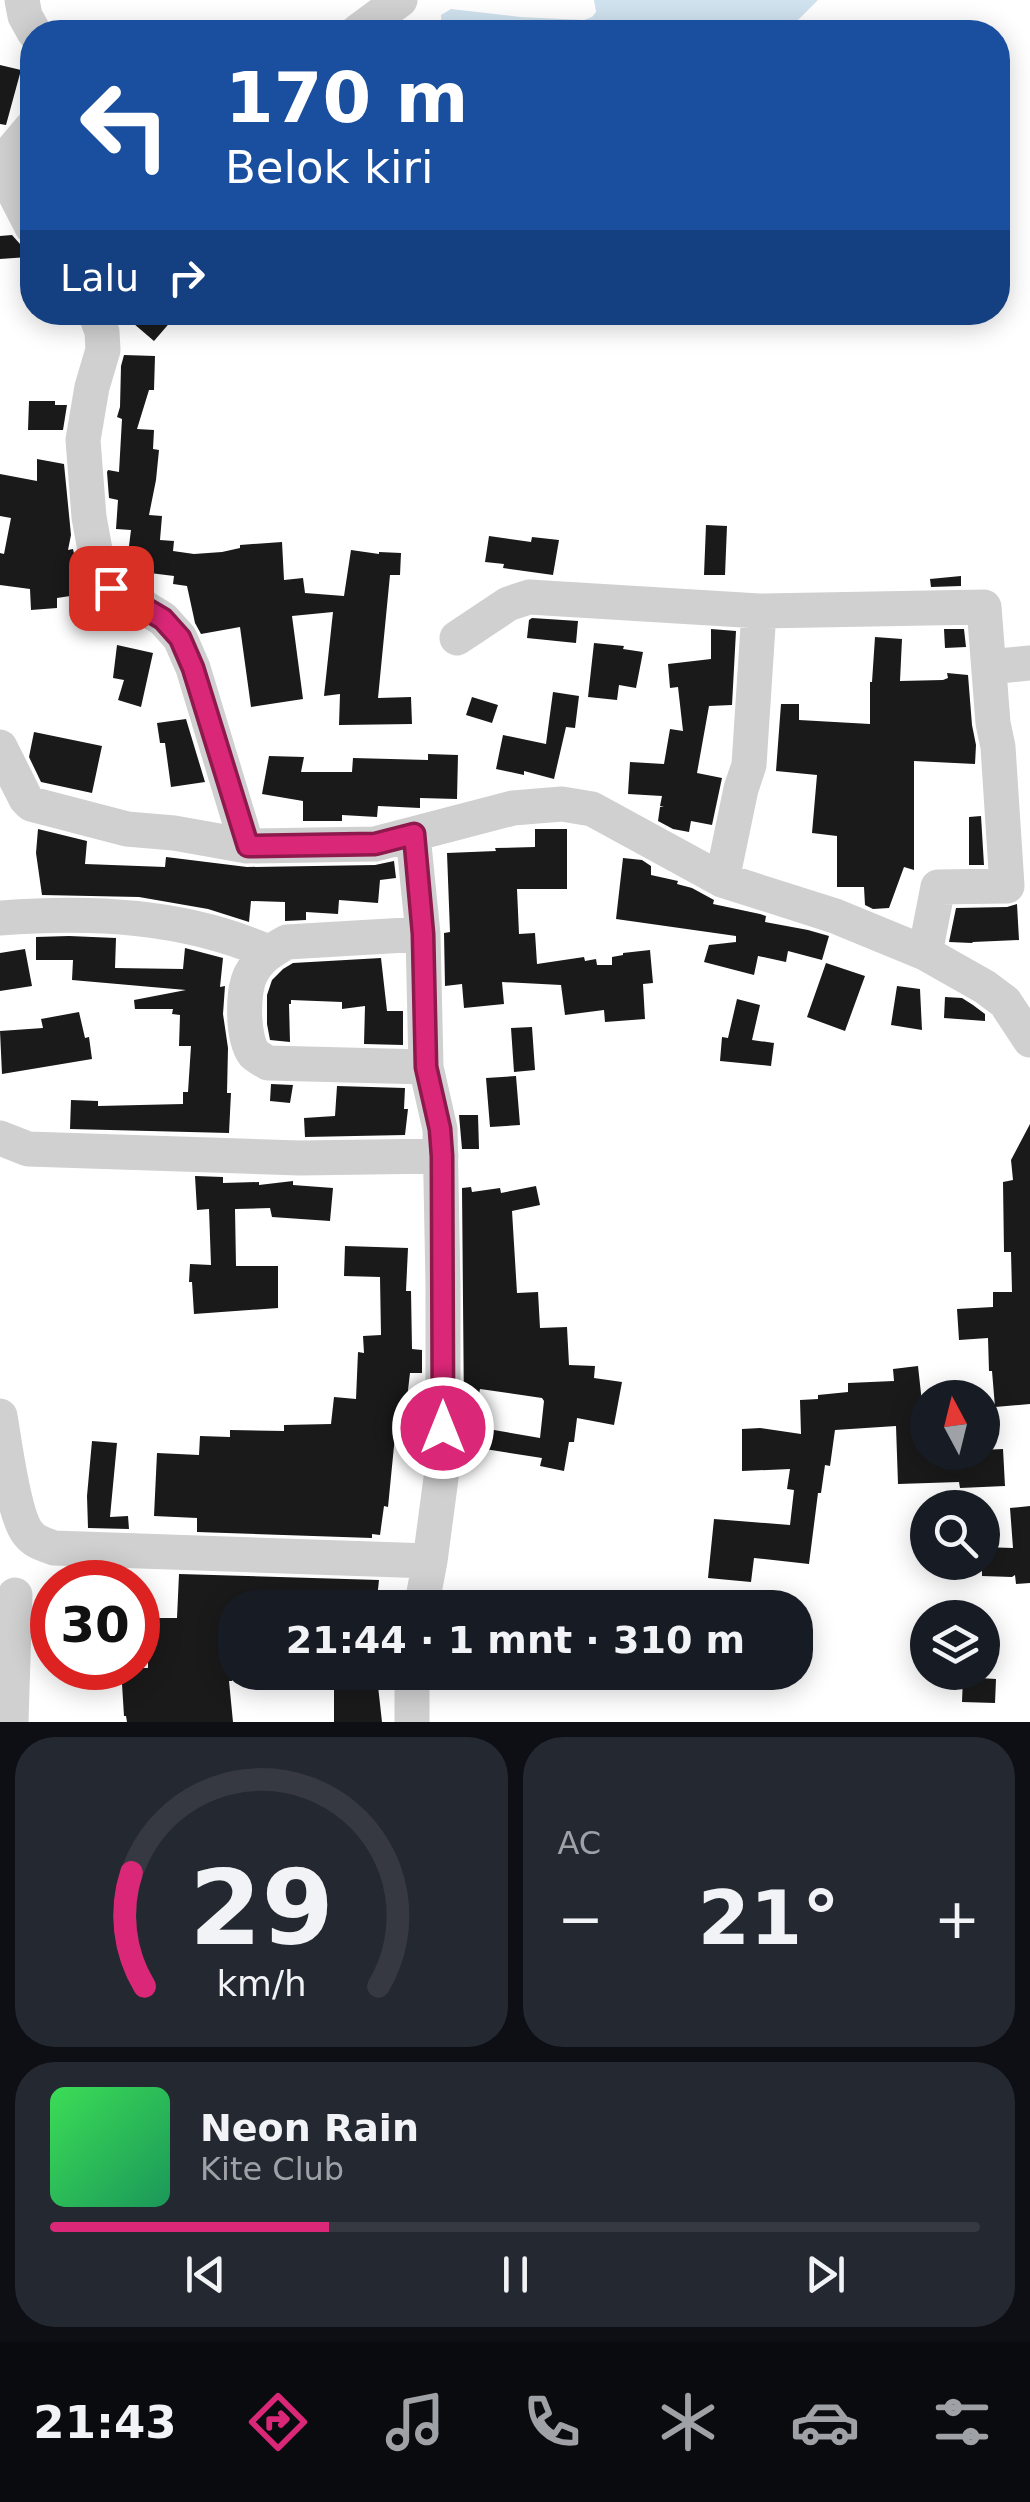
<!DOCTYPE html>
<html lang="id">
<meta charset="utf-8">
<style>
:root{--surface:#171b24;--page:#242831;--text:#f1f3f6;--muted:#9ea1a6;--line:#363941;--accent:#db2777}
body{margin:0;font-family:"DejaVu Sans",sans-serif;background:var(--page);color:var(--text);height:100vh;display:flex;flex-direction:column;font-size:38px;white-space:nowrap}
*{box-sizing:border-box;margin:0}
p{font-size:32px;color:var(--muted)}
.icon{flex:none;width:55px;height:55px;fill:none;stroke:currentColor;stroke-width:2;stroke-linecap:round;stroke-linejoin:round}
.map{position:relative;height:1722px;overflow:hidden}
.panel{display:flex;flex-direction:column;gap:15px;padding:15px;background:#0d0f14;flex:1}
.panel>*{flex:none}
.banner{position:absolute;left:20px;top:20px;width:990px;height:305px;border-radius:40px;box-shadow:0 5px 25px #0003;background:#1a4fa0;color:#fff;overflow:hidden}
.needle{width:65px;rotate:353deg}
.buttons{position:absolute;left:910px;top:1380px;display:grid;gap:20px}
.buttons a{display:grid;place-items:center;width:90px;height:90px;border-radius:50%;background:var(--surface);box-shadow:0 5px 25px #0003;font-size:50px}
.speed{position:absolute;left:30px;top:1560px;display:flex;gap:20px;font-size:50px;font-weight:700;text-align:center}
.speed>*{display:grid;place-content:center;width:130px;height:130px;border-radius:50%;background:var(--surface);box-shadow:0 5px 25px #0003;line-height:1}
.speed .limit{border:15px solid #d22;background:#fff;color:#111}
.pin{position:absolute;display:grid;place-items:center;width:85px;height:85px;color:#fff;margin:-42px;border-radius:20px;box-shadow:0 5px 15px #0006}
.me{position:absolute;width:110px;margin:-55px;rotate:0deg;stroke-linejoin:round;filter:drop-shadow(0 0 8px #0008)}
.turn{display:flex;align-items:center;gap:35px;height:210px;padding:0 40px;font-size:45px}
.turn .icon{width:130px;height:130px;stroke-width:2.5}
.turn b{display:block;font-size:70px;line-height:85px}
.then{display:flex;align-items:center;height:95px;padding:0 40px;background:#0003;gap:20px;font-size:38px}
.big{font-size:75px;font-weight:800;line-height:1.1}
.panel .card{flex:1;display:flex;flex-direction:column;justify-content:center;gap:15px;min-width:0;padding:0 35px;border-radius:40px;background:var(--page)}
.panel .dial{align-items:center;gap:0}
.dial svg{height:260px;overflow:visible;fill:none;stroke:var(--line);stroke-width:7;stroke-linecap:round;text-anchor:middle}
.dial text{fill:var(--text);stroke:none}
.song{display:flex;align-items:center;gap:30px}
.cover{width:120px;height:120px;border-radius:15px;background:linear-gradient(135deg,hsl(130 70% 55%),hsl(150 70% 35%))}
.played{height:10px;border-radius:5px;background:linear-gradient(90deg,var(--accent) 30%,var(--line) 30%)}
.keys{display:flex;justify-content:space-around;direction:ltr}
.heat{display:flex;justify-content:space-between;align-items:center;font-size:55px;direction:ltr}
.panel .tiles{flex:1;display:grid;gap:15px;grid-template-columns:1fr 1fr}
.card:last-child{grid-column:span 2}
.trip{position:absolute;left:218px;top:1590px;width:595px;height:100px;border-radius:40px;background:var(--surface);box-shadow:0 5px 25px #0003;font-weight:800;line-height:100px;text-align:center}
.tab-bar{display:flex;height:160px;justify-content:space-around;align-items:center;background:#090b0e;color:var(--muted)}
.tab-bar .icon{width:70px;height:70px}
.tab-bar .selected{color:var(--accent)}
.tab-bar b{font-size:45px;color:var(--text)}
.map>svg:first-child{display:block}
</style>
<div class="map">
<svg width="1030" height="1722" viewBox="0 0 1030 1722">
<rect width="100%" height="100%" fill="#fff"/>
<path fill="#cfe2ee" d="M 594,0 L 818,0 L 795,23 L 776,32 L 442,32 L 441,15 L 451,9 L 520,17 L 584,20 L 592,17 L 596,12 Z"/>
<path fill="#1a1a1a" d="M 0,65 L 21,70 L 6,125 L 0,124 Z
M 12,235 L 20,244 L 28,247 L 28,257 L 0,259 L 0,236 Z
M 120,312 L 179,312 L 154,341 Z
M 124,355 L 155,356 L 154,390 L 149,390 L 137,429 L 154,430 L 153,449 L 159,450 L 156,480 L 149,515 L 162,516 L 160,540 L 174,541 L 173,551 L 194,554 L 222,552 L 240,548 L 240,545 L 282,542 L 284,580 L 303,578 L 305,593 L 344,596 L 351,550 L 379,554 L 379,552 L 401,553 L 400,575 L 390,575 L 378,698 L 411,697 L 412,724 L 339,725 L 340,694 L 324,696 L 333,612 L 292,616 L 303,699 L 251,707 L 240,627 L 201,634 L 195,623 L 187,586 L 173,584 L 174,576 L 126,570 L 131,530 L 116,529 L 118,500 L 109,498 L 107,472 L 108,470 L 119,472 L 122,419 L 117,417 L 120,407 L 121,366 Z
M 29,401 L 55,401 L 55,405 L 67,405 L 63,430 L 28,430 Z
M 37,459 L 64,464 L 71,535 L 68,550 L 73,549 L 78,571 L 90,593 L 57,598 L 57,608 L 31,610 L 30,589 L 0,585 L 0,553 L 4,554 L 11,518 L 0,516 L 0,474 L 37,481 Z
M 706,525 L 727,526 L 725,575 L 704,575 Z
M 489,536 L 531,542 L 532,537 L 559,540 L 553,575 L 503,568 L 504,564 L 485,562 Z
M 961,576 L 961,586 L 931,587 L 930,579 Z
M 532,618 L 578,621 L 576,643 L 527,638 L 529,620 Z
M 711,629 L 736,631 L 732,705 L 709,706 L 697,773 L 722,778 L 712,825 L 691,821 L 689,832 L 673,829 L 658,821 L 660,807 L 664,807 L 660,806 L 662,796 L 628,794 L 630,762 L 664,764 L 670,729 L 683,731 L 678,687 L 670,688 L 668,664 L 711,659 Z
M 944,629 L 964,629 L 966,647 L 945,648 Z
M 875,637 L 902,639 L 900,681 L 943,680 L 948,678 L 947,673 L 968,675 L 972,725 L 976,745 L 975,764 L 914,761 L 914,870 L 904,867 L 889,908 L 873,909 L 865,905 L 864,887 L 837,887 L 837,836 L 812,833 L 817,775 L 776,771 L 781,704 L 799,704 L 799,720 L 870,724 L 870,682 L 872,682 Z
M 594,643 L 624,646 L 623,649 L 643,652 L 636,688 L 619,685 L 617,700 L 588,697 Z
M 117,645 L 153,653 L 141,707 L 118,700 L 124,680 L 113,678 Z
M 553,692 L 579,696 L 575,728 L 566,727 L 554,779 L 524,771 L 524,775 L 496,769 L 503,735 L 546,744 Z
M 472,697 L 498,705 L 492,723 L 466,715 Z
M 186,719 L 205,782 L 171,787 L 165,743 L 160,743 L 157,723 Z
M 34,732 L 102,746 L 92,793 L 41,782 L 29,757 Z
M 428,754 L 458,755 L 457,799 L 420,798 L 420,808 L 378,806 L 377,817 L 342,815 L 342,821 L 303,821 L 303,801 L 262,794 L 269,756 L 304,757 L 301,772 L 352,772 L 353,758 L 428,760 Z
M 981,816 L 984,865 L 969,865 L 969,817 Z
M 38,829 L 87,841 L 85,864 L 165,867 L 166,857 L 247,867 L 375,865 L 394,861 L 396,878 L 380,880 L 378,903 L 339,900 L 338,914 L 306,912 L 306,920 L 285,921 L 285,902 L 251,901 L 249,922 L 208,909 L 139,897 L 42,895 L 36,853 Z
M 535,829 L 567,829 L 567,889 L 517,889 L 519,934 L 535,933 L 537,964 L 584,957 L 585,961 L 596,959 L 597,965 L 612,965 L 612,957 L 623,955 L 623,953 L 650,950 L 653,983 L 643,984 L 645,1019 L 605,1022 L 604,1010 L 565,1015 L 561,985 L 502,982 L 504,1004 L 464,1008 L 462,984 L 445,986 L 444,933 L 450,932 L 447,853 L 496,851 L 495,848 L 535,847 Z
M 623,858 L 642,860 L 651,866 L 651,875 L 678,881 L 677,884 L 692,888 L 714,900 L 713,904 L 760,914 L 766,916 L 765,922 L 808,930 L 829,936 L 822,960 L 788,951 L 786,962 L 758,956 L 754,975 L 704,962 L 709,945 L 736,942 L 736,936 L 616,919 Z
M 1017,904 L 1019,940 L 973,942 L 972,943 L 949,942 L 956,908 L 1007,907 Z
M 69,936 L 116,938 L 115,968 L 183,969 L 185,948 L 223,958 L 220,987 L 225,986 L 223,1014 L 228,1048 L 227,1093 L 231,1093 L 229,1133 L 70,1129 L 71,1100 L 98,1101 L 98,1106 L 183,1104 L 183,1092 L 188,1092 L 191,1046 L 179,1046 L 180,1015 L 172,1014 L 173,1009 L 135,1009 L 134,1000 L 186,990 L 72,980 L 73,960 L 36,960 L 36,937 Z
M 25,949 L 32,986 L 0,991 L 0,953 Z
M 381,958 L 387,1011 L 403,1011 L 403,1045 L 364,1044 L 365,1006 L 342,1009 L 342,1002 L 291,1000 L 291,1004 L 289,1004 L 290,1042 L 270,1040 L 267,1024 L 267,995 L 272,980 L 283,969 L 293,963 Z
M 826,963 L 865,976 L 845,1031 L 807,1017 Z
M 897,986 L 920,989 L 922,1030 L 891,1025 Z
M 945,997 L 962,998 L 973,1005 L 985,1014 L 985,1021 L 944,1018 Z
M 737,999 L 760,1005 L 752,1040 L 774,1043 L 771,1066 L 720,1061 L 722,1037 L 728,1038 Z
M 79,1012 L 85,1038 L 89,1037 L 92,1059 L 2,1074 L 0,1031 L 43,1028 L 41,1019 Z
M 532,1027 L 535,1070 L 514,1072 L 511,1028 Z
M 516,1076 L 520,1125 L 490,1127 L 486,1078 Z
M 271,1084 L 293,1085 L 290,1103 L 270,1101 Z
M 337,1086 L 405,1088 L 404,1109 L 408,1109 L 405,1135 L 305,1137 L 304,1118 L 335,1116 Z
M 459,1115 L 478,1115 L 479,1149 L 462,1149 Z
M 1030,1124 L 1030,1404 L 995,1407 L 992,1371 L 989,1371 L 988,1338 L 959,1340 L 957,1309 L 993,1307 L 993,1292 L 1012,1292 L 1011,1252 L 1004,1252 L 1003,1182 L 1013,1180 L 1011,1160 Z
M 195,1176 L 223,1177 L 223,1183 L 259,1182 L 259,1185 L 293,1181 L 293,1185 L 333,1188 L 330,1221 L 272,1217 L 270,1208 L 235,1209 L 236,1266 L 278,1266 L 278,1308 L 194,1314 L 192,1282 L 189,1282 L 190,1264 L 211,1265 L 209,1209 L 197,1210 Z
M 536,1186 L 540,1205 L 512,1211 L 517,1293 L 538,1292 L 540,1328 L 567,1327 L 569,1365 L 595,1366 L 594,1378 L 622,1382 L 614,1425 L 577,1418 L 574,1442 L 569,1442 L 564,1471 L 540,1466 L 542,1458 L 485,1449 L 488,1429 L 540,1438 L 544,1401 L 542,1398 L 480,1389 L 475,1414 L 464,1412 L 462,1188 L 471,1187 L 472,1192 L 500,1188 L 501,1193 Z
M 345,1246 L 408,1248 L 406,1291 L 411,1291 L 412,1349 L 422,1350 L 422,1373 L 410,1373 L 406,1407 L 422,1409 L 422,1439 L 395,1436 L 388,1507 L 384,1506 L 380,1535 L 372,1534 L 372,1538 L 197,1532 L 197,1518 L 154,1516 L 157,1453 L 199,1455 L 200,1436 L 230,1437 L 230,1430 L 284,1431 L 284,1425 L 331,1424 L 334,1397 L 356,1399 L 358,1352 L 364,1353 L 363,1336 L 381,1335 L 380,1277 L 344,1276 Z
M 918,1366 L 925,1430 L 928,1430 L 928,1452 L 982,1452 L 982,1450 L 1003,1449 L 1005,1486 L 960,1488 L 959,1482 L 898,1484 L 896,1426 L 835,1430 L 830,1466 L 825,1465 L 821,1493 L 818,1493 L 809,1564 L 754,1558 L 751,1582 L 708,1578 L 714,1519 L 790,1525 L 794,1490 L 787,1489 L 790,1469 L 742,1471 L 742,1429 L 760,1428 L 801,1434 L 800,1400 L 818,1399 L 818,1395 L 848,1392 L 848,1383 L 894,1381 L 893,1369 Z
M 92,1441 L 117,1443 L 110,1517 L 128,1516 L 129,1529 L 88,1528 L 87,1496 Z
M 1030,1506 L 1030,1583 L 1016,1584 L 1015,1575 L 1012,1577 L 982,1576 L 982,1547 L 1013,1548 L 1010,1508 Z
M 64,1570 L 101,1571 L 100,1582 L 63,1582 Z
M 179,1574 L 379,1580 L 376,1608 L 298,1604 L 299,1608 L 230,1608 L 232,1681 L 229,1681 L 233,1722 L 127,1722 L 126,1716 L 124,1716 L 121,1668 L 148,1668 L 148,1618 L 177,1618 Z
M 334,1672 L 373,1672 L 373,1687 L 378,1686 L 382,1722 L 334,1722 Z
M 963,1677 L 996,1679 L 995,1703 L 962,1702 Z"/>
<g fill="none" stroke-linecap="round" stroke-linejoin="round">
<path stroke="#d0d0d0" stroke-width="35" d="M 22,0 L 25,16 L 34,32
M 357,32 L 400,0
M 0,165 L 32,227
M 0,165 L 32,127
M 95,312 L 102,332 L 103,350 L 92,387 L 83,440 L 89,517 L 97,561 L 111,587 L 163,619 L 180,638 L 193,668 L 247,846 L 375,844 L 513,808 L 562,804 L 592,809 L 722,880 L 835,916 L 925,953 L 985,987 L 1005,1002 L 1030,1040
M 457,638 L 508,604 L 529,597 L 759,611 L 984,607 L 993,723 L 998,747 L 1007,886 L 938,887 L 925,953
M 989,667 L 1030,663
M 0,747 L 26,799 L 31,804 L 127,829 L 174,833 L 247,846
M 413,835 L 423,934 L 426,1067 L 440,1129 L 443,1285 L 443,1463 L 430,1561 L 421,1608
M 722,880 L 741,789 L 749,765 L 759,611
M 0,918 C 92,911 183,915 268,952
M 423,934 L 287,942 C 272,950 259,958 251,974 C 242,991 242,1038 254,1054 C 256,1056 266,1062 268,1063 L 426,1067
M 0,1138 L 28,1149 L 300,1158 L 441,1156
M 0,1416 C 5,1444 13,1512 27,1532 C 34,1542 43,1544 54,1548 L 430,1561
M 11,1722 L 15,1595
M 412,1722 L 412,1672"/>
</g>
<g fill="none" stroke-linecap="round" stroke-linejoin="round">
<g stroke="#8e194d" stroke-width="25">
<path id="route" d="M 111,588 L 163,619 L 180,638 L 193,668 L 248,846 L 375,844 L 414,834 L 423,934 L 426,1067 L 440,1129 L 442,1156 L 443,1428"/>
</g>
<use href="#route" stroke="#db2777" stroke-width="18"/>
</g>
</svg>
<div class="buttons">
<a><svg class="needle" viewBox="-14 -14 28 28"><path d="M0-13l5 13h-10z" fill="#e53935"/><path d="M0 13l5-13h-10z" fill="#9ea1a6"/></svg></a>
<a><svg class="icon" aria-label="search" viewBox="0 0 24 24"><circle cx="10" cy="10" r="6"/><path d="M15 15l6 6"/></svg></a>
<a><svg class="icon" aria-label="layers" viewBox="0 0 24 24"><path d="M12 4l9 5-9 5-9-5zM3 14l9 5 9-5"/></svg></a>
</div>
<div class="speed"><div class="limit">30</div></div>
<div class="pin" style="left:111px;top:588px;background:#d93025"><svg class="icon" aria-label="arrive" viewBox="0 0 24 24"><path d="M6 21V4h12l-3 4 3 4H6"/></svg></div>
<svg class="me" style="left:443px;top:1428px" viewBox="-20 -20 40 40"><circle r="17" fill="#db2777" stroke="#fff" stroke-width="3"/><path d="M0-11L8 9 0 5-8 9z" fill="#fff"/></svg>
<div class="trip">21:44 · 1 mnt · 310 m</div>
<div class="banner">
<div class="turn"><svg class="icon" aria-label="left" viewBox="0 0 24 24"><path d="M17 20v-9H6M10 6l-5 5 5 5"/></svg><div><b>170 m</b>Belok kiri</div></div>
<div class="then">Lalu<svg class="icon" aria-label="right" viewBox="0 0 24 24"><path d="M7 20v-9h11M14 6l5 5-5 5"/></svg></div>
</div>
</div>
<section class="panel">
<div class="tiles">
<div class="card dial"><svg viewBox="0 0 100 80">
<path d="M14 69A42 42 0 1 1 86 69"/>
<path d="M14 69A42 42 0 0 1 10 34" stroke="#db2777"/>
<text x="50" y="56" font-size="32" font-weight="700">29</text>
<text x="50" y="72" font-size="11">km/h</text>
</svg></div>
<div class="card"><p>AC</p>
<div class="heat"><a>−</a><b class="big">21°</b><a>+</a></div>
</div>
<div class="card">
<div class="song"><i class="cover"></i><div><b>Neon Rain</b><p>Kite Club</p></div></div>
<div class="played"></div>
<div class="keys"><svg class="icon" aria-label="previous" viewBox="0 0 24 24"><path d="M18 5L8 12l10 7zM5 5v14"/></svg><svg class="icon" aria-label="pause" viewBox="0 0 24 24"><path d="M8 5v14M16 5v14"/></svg><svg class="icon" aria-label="next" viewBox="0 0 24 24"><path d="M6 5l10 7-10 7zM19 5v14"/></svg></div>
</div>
</div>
</section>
<nav class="tab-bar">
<b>21:43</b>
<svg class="icon selected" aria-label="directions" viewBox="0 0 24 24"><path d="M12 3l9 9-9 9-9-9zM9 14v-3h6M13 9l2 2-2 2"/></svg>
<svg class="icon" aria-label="music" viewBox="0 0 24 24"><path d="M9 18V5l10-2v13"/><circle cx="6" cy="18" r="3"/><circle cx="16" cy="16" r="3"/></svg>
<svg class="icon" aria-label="phone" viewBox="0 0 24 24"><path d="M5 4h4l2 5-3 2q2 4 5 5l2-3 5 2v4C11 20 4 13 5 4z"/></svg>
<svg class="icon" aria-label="climate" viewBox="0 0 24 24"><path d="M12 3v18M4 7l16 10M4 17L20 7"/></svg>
<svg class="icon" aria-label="car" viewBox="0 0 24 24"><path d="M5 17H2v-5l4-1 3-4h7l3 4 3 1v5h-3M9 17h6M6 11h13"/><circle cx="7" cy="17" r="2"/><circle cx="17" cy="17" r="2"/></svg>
<svg class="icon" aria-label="filters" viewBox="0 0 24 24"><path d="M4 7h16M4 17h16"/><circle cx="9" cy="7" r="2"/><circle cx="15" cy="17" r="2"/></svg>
</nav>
